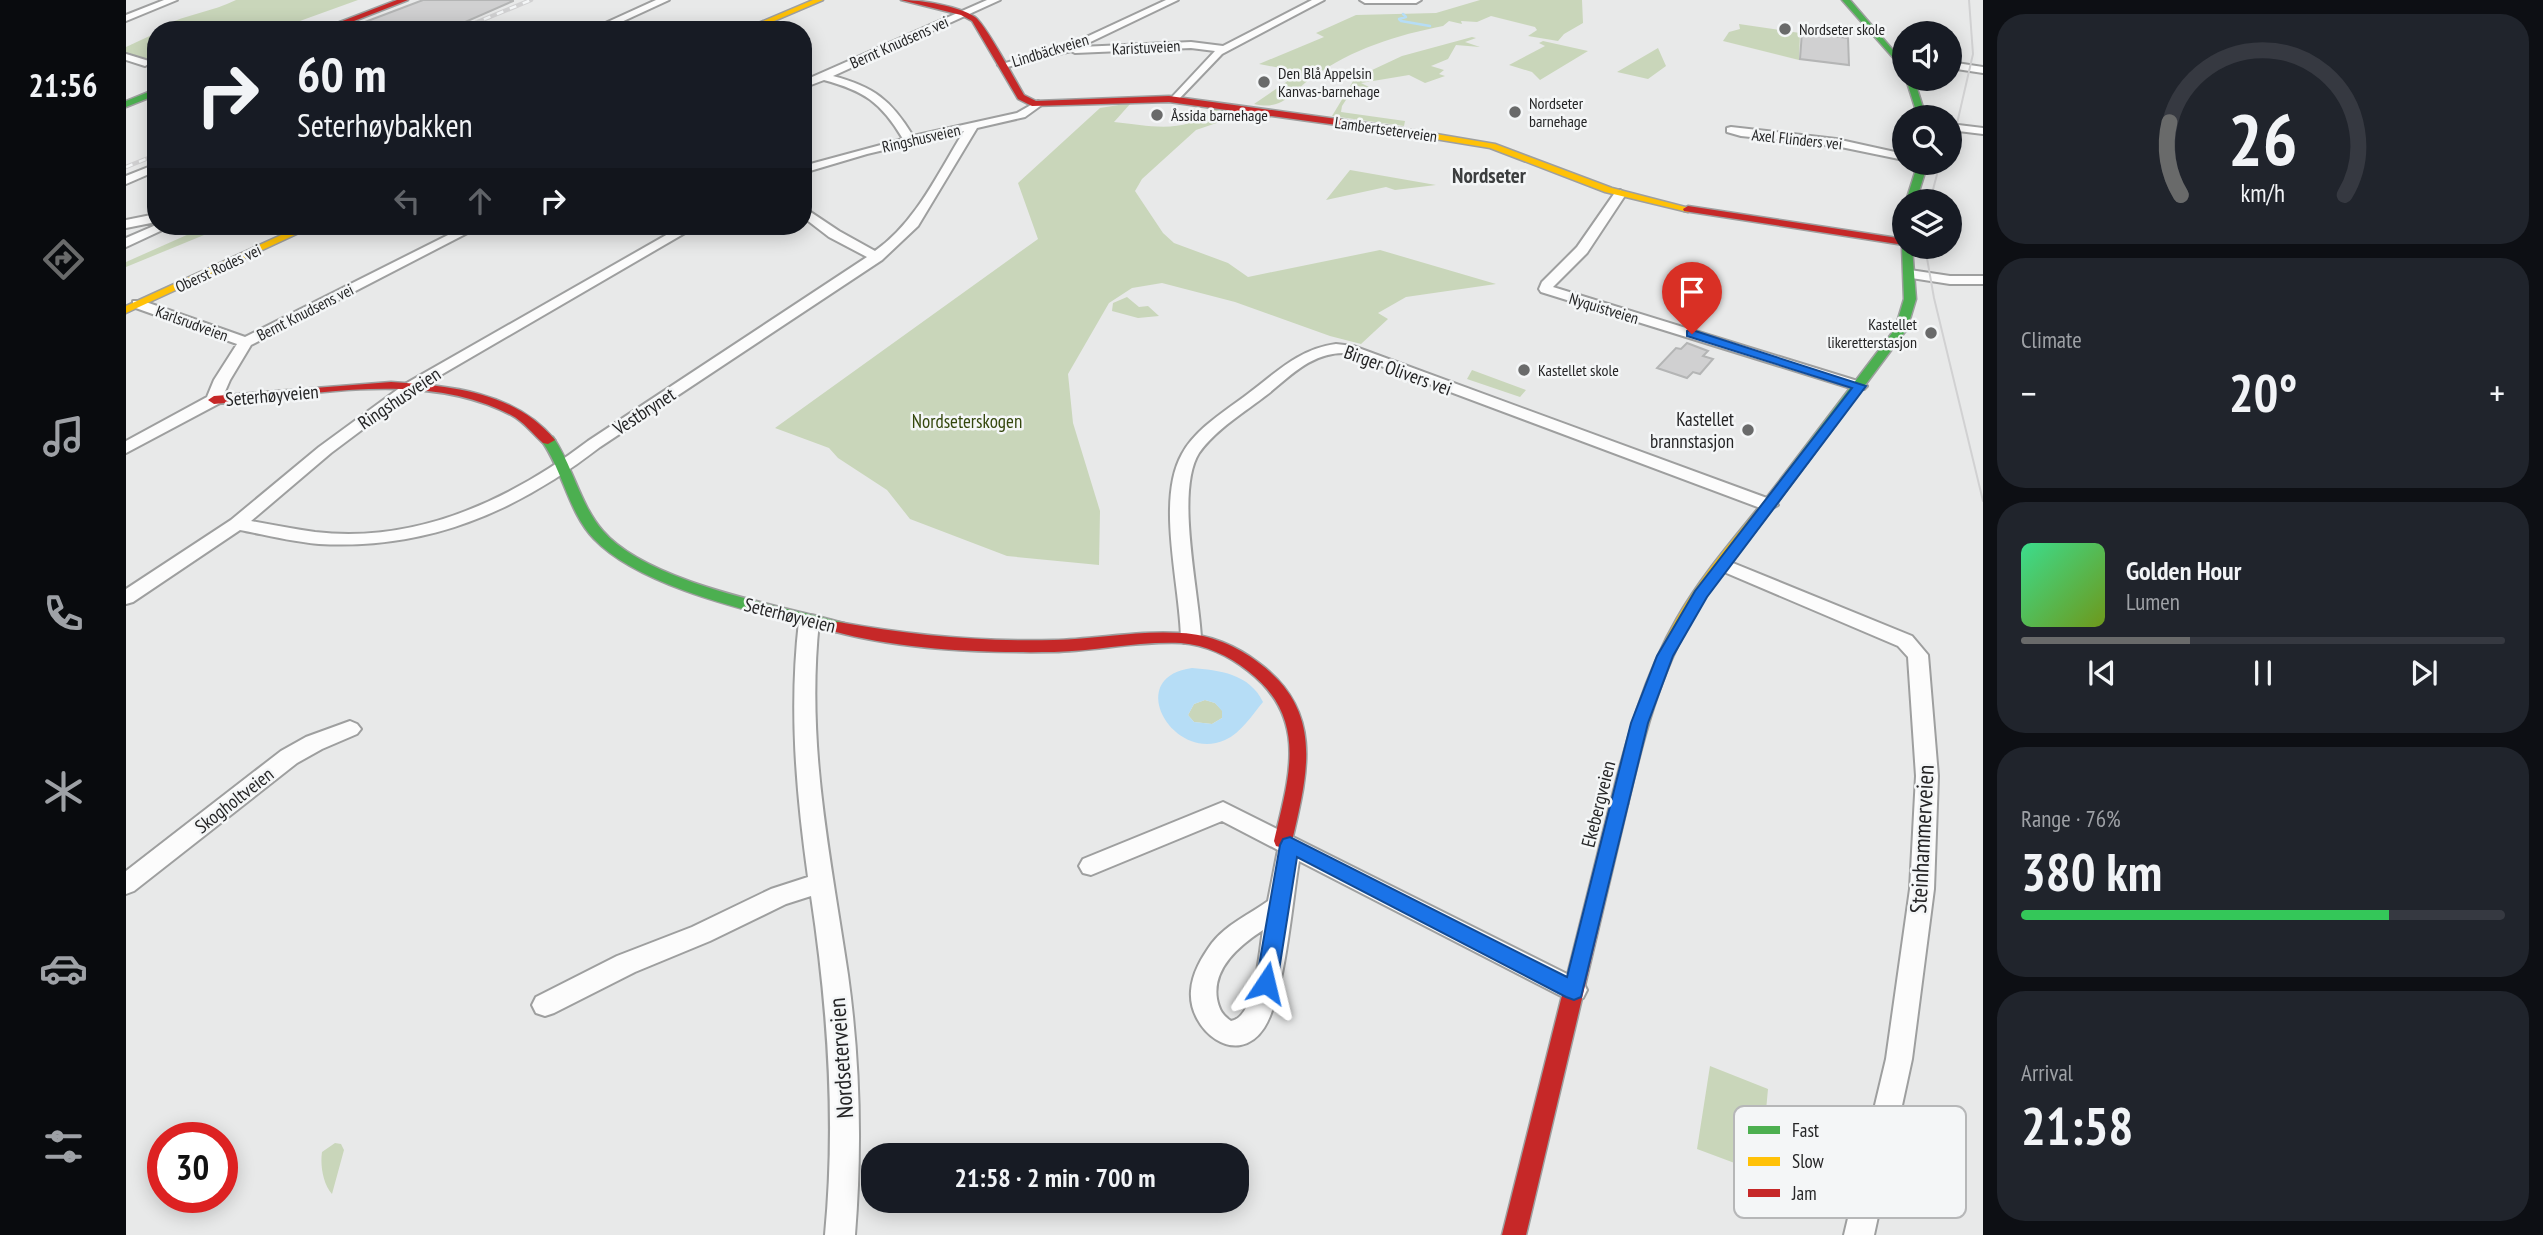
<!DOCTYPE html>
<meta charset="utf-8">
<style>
:root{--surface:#171b24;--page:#20242c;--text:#f1f3f6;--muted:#9ea1a6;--line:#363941;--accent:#696a6a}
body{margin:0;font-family:"PT Sans Narrow",sans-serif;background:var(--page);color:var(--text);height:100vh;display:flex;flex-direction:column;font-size:26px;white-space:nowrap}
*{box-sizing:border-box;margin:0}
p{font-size:23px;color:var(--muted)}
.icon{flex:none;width:38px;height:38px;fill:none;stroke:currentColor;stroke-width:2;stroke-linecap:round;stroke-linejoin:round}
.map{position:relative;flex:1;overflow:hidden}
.details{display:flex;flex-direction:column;gap:14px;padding:14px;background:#0d0f14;width:560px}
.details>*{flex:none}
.banner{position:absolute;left:21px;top:21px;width:665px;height:214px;border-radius:28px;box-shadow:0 4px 18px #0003;background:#171b24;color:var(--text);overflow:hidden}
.fabs{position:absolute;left:1766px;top:21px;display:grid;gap:14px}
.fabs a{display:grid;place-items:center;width:70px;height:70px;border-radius:50%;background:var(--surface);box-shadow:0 4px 18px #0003;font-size:35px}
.speed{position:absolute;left:21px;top:1122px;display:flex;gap:14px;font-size:35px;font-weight:700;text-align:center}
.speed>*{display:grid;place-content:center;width:91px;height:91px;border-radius:50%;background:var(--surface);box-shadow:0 4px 18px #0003;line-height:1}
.speed .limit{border:10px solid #d22;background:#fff;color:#111}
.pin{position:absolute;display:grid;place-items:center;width:60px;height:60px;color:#fff;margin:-72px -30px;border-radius:50% 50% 50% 0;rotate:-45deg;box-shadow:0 0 7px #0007}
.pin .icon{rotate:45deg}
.me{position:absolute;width:77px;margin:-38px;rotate:10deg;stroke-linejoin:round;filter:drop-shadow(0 0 5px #0008)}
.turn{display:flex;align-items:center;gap:24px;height:147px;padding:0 35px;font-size:32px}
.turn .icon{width:91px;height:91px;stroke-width:2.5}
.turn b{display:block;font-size:49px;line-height:60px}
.lanes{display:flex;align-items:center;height:66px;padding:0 35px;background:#0003;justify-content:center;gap:35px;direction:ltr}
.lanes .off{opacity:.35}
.big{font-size:52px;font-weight:700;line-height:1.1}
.details .tile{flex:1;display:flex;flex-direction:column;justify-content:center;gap:10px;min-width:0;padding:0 24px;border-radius:28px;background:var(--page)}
.details .dial{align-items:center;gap:0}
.dial svg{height:182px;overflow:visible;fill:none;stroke:var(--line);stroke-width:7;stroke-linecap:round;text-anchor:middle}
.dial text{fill:var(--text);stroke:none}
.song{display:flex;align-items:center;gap:21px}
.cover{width:84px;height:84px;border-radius:10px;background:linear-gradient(135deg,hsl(150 70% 55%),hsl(80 70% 35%))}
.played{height:7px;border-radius:4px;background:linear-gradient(90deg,var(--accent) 35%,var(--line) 35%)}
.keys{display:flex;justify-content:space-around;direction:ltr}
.heat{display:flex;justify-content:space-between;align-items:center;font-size:38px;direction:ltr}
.charge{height:10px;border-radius:5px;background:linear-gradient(90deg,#34c759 76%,var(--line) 0)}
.trip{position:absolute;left:735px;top:1143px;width:388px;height:70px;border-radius:28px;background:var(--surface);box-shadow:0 4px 18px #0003;font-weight:700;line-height:70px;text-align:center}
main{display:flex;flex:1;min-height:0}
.tab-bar{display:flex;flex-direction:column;width:126px;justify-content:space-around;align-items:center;background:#090b0e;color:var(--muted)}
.tab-bar .icon{width:49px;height:49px}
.tab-bar .on{color:var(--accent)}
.tab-bar b{font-size:32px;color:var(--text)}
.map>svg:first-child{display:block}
</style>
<main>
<nav class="tab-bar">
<b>21:56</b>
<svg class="icon on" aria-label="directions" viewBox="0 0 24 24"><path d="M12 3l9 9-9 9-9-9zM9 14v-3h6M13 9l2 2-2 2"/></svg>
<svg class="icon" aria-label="music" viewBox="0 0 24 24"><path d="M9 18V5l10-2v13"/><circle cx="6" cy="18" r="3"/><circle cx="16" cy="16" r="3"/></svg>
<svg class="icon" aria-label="phone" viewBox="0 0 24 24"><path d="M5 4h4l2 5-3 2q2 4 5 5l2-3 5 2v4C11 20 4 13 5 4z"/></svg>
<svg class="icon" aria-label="climate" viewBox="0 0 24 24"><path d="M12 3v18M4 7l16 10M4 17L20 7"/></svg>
<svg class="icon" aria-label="car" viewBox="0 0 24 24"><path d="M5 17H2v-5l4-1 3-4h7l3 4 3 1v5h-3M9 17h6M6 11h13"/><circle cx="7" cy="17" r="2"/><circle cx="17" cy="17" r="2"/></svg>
<svg class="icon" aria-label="filters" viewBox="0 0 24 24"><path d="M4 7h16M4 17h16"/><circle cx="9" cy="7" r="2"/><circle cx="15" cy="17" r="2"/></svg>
</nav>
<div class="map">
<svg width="1857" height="1235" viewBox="0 0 1857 1235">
<rect width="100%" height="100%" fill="#e8e9e9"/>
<path fill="#c9d6ba" d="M 110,0 L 232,0 L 149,30 L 37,30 L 42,27 L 37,26 C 61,14 86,12 110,0 Z
M 1354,0 L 1456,0 L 1457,23 L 1438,34 L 1432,41 L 1402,36 L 1411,30 L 1409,27 L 1365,16 L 1351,22 L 1335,21 L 1336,24 L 1323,21 L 1317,26 C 1271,35 1226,49 1187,77 C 1165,92 1158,111 1128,104 L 1175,72 L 1133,64 L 1198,37 L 1190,33 L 1230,15 L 1310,13 Z
M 1613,24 L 1674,33 L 1673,60 L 1597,41 L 1603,32 L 1614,29 Z
M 30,33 L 30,67 L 0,55 L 0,47 Z
M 1346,37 L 1350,38 L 1339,42 L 1354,47 L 1330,45 L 1322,59 L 1305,66 L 1318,70 L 1313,74 L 1319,76 L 1299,83 L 1283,75 L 1235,83 L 1245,88 L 1231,86 L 1231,83 L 1216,106 L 1215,112 L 1279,121 L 1278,126 L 1206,116 L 1229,78 L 1276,56 Z
M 1417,41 L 1462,51 L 1414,80 L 1406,72 L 1383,65 L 1419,46 L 1413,43 Z
M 1532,48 L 1540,66 L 1522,79 L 1491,72 Z
M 1005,103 L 988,122 C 1027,126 1058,135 1090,108 L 1120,113 L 1070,130 L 1016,179 L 1009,191 L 1037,233 L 1048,243 L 1102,263 L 1122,277 L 1254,250 L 1370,284 L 1280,297 L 1252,313 L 1262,319 L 1235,344 L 1204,336 L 1109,302 L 1036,283 L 1006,288 L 983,303 L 942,374 L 947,423 L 974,511 L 973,565 L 881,556 L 784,519 L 761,490 L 712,458 L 703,448 L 649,428 L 912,239 L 892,183 L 974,108 Z
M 1224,170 L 1310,185 L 1269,190 L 1260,187 L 1200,200 Z
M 81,226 L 100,226 L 0,267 L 0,262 Z
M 1001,297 L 1013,307 L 1022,306 L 1033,316 L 1012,318 L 986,311 L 987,303 Z
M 1346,370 L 1400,390 L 1394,397 L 1341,379 Z
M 1079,700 L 1089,703 L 1096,710 L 1096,718 L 1086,724 L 1068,722 L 1062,715 L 1068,704 Z
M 1584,1066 L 1642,1089 L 1635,1164 L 1634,1169 L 1630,1171 L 1571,1149 Z
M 209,1143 L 215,1144 L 218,1150 L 206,1194 C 197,1184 194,1165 196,1152 Z"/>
<path fill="#b6ddf6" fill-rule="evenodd" d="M 1066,668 C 1093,670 1124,674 1137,702 C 1126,715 1115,733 1099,740 C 1047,763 997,677 1066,668 ZM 1079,700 L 1089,703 L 1096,711 L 1096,718 L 1086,724 L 1068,722 L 1062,715 L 1068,704 Z"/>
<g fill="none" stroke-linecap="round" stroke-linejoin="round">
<path stroke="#b6ddf6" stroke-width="2.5" d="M 1277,14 L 1280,17 L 1273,19 L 1275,21 L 1304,26"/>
</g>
<path fill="#d0d0d1" stroke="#b4b5b5" stroke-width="2" d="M 297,0 L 387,0 L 387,1 L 321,30 L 280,30 L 239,22 Z
M 1676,32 L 1722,38 L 1723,65 L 1674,59 Z
M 1561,343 L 1582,351 L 1577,356 L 1587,359 L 1574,374 L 1567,372 L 1561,378 L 1531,368 L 1550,348 L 1555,349 Z"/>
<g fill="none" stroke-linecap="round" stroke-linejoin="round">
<g stroke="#9e9f9f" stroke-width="4">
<path id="street" d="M 38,0 L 51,0 L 0,21 L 0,15 Z
M 530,0 L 543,0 L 478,30 L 464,30 Z
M 861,0 L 874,0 L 707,76 C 748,87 765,100 787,136 L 891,113 L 912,101 L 917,104 L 899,117 L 851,128 L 792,226 L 756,260 L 474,447 C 390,512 301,550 193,544 C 167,542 140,535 114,530 L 7,602 L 0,604 L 0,589 L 105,520 L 193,447 L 279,384 L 556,226 L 571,226 L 289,390 L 205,453 L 125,521 C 146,525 168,529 189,532 C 290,544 384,500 462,441 L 741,257 L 703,237 L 677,217 L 677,207 L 713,231 L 749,251 C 790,222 812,173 838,131 L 741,154 L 677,173 L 677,166 L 777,139 C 755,102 738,91 698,80 L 677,88 L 677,81 Z
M 1040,0 L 1052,0 L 954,47 L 1065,42 L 1097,46 L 1186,0 L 1198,0 L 1096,54 L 1050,102 L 1045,99 L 1046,97 L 1089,51 L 1065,48 L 949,53 L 945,51 L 877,68 L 872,65 L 941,46 Z
M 1234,0 L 1295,0 L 1290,3 L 1239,3 Z
M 0,54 L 23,61 L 24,63 L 19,66 L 0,60 Z
M 1824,62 L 1857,67 L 1857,73 L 1824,68 Z
M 1824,124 L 1857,128 L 1857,134 L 1824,130 Z
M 1605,127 L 1710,139 L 1778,154 L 1778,160 L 1710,146 L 1615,136 L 1601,132 L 1601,128 Z
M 30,164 L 30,171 L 0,184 L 0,176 Z
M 1494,190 L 1500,194 L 1461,253 L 1427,287 L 1738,383 L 1741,386 L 1738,389 L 1728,389 L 1415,292 L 1413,289 L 1416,282 L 1451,247 L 1490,191 Z
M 30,214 L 30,222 L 0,228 L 0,220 Z
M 30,225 L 45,226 L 0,247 L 0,238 Z
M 340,226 L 355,226 L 125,345 L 104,380 L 94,403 L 0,453 L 0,441 L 81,397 L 88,380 L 111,344 L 7,307 L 7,301 L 17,301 L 119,337 Z
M 1784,270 L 1824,276 L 1857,276 L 1857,284 L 1824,284 L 1779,277 L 1779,271 Z
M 1210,344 L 1227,346 L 1649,501 L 1652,505 L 1643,510 L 1637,509 L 1220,353 C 1187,352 1166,374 1142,394 C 1119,412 1090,429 1073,453 C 1049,491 1073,592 1075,638 L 1072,643 L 1058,643 L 1055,638 C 1054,585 1030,500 1056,454 C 1070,428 1101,410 1123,393 C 1151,372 1173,349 1210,344 Z
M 1597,559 L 1786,636 L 1802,655 L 1812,776 L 1808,889 L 1786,1059 L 1748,1235 L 1718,1235 L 1760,1059 L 1784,889 L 1790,776 L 1782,657 L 1772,646 L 1591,569 L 1588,565 L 1591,561 Z
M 683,615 L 690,616 L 693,621 C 680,746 704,853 722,975 C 734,1061 736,1148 729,1235 L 699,1235 C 710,1121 702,1009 685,896 L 660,904 L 584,941 L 509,972 L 428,1013 L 419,1016 L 410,1013 L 406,1005 L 410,997 L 491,956 L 566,927 L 645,889 L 682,877 C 670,791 663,708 673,621 L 676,616 Z
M 224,721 L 231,724 L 235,729 L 231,734 L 196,749 L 171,763 L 8,891 L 0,894 L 0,871 L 155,751 L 180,737 Z
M 1097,802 L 1457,982 L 1461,990 L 1457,998 L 1448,1001 L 1439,998 L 1173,861 C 1166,902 1159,995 1138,1028 C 1111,1069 1062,1030 1065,991 C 1066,973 1076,957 1086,943 C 1101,924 1124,914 1142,901 L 1152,850 L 1096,821 L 965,875 L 957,873 L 953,866 L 957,859 ZM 1137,930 C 1133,952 1130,1017 1105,1021 C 1096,1015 1093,1009 1091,999 C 1086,968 1114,945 1137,930 Z"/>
</g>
<g stroke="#9e9f9f" stroke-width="3">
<path id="fast" d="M 1716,0 L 1724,0 L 1778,63 L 1778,70 Z
M 1780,79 L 1788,79 L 1800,117 L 1792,117 Z
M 30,89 L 30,95 L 0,107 L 0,101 Z
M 1792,163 L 1802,163 L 1790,201 L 1780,201 Z
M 1778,245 L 1778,247 L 1786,247 L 1790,299 L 1781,329 L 1651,503 L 1641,503 L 1639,500 L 1641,497 L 1769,329 L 1778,299 L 1776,247 Z
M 422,436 L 427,437 C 447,466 454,505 477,531 C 522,583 652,605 718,623 L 720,627 L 718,631 C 704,635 684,626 670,623 C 611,608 511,584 468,539 C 442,512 437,470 415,440 Z"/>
</g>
<g stroke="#9e9f9f" stroke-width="3">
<path id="slow" d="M 687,0 L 697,0 L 627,30 L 616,30 Z
M 1269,127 L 1369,144 L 1486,188 L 1567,209 L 1562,212 L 1479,192 L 1364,148 L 1266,132 L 1264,130 Z
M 175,226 L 188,226 L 0,313 L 0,306 Z
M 1646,496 L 1653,500 C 1625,539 1592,575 1567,617 C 1534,674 1517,740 1502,804 L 1499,809 L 1493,811 L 1487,809 L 1484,804 C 1500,740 1518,675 1551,618 C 1576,574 1610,536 1641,497 Z"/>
</g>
<g stroke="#9e9f9f" stroke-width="3">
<path id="jam" d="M 271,0 L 282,0 L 205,30 L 193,30 Z
M 775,0 C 795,0 833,6 849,17 C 860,25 889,80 898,95 L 910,101 L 1043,96 L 1269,127 L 1274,130 L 1269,133 L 1043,102 L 906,106 L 892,99 L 846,21 L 835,15 Z
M 1562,206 L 1778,239 L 1778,245 L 1558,211 L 1557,209 Z
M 265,382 C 324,386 388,391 429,440 L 422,444 L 417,443 C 407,434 397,421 385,415 C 296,369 183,396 88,404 L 82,400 L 88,396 Z
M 712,622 C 783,635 856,642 928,640 C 971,639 1013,630 1055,633 C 1083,634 1111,646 1133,663 C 1198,711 1182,772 1166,841 L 1164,846 L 1157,848 L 1150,846 L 1148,841 C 1163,777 1183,718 1122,671 C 1103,656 1080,645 1055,643 C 1012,641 970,651 928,652 C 855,653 776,650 706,631 L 704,627 L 706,623 Z
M 1493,797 L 1499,799 L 1502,804 L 1400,1235 L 1376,1235 L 1484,804 L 1487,799 Z"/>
</g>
<use href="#street" fill="#fcfcfc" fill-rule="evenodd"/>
<use href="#fast" fill="#4caf50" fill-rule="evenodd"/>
<use href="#slow" fill="#ffc107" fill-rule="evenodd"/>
<use href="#jam" fill="#c62828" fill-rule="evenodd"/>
<path stroke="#d1d1d2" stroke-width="2" d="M 1824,154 L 1847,54 L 1843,0
M 1804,201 L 1814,163
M 1799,247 L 1808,298 L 1857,501"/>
<g stroke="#d1d1d2" stroke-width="4.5">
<path id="rail" d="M 332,30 L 405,0
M 0,167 L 30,155"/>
</g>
<use href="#rail" stroke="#f4f6f7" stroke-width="2.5" stroke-dasharray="7" stroke-linecap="butt"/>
</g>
<path fill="#1a73e8" stroke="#114b97" stroke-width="2" d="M 1566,330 L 1740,386 L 1581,597 L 1547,656 L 1522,723 L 1455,997 L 1448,1000 L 1440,997 L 1171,857 L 1151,983 L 1148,990 L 1140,993 L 1133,990 L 1130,983 L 1154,845 L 1157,839 L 1164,837 L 1441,977 L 1505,723 L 1531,656 L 1569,591 L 1726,388 L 1561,336 L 1561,331 Z"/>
<g fill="#696a6a" stroke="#f4f6f7" stroke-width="2.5">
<circle cx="1659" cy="29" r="7"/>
<circle cx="1138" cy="82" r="7"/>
<circle cx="1389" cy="112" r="7"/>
<circle cx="1031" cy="115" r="7"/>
<circle cx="1805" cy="333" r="7"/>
<circle cx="1398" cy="370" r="7"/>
<circle cx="1622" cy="430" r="7"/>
</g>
<g text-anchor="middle" stroke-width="5" stroke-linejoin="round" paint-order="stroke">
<g font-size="16" fill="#252526" stroke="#f4f6f7" text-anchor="start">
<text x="1673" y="35">Nordseter skole</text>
<text x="1152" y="79">Den Blå Appelsin<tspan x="1152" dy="18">Kanvas-barnehage</tspan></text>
<text x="1403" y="109">Nordseter<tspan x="1403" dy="18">barnehage</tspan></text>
<text x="1045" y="121">Åssida barnehage</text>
<text x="1791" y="330" text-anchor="end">Kastellet<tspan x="1791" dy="18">likeretterstasjon</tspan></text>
<text x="1412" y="376">Kastellet skole</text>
</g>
<g font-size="16" fill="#252526" stroke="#f4f6f7">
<text transform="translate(773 42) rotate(-24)" y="6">Bernt Knudsens vei</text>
<text transform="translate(1020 47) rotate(-3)" y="6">Karistuveien</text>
<text transform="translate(924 50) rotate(-17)" y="6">Lindbäckveien</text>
<text transform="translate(1260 129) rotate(8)" y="6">Lambertseterveien</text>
<text transform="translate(795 138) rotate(-13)" y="6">Ringshusveien</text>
<text transform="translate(1671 139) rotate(6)" y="6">Axel Flinders vei</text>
<text transform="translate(92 268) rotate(-25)" y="6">Oberst Rodes vei</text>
<text transform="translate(1478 308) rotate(17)" y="6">Nyquistveien</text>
<text transform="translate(179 312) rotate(-27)" y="6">Bernt Knudsens vei</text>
<text transform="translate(66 323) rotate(20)" y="6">Karlsrudveien</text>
</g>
<g font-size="19" fill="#252526" stroke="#f4f6f7">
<text transform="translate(1272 370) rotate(20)" y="7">Birger Olivers vei</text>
<text transform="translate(146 395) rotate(-5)" y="7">Seterhøyveien</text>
<text transform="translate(273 398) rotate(-34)" y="7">Ringshusveien</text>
<text transform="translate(518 411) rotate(-33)" y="7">Vestbrynet</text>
<text transform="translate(664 615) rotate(14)" y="7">Seterhøyveien</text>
<text transform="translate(108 800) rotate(-38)" y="7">Skogholtveien</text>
<text transform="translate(1472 804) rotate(-76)" y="7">Ekebergveien</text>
</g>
<g font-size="19" fill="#252526" stroke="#f4f6f7" text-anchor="end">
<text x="1608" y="426">Kastellet<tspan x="1608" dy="22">brannstasjon</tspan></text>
</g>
<g font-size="19" fill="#34470d" stroke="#f4f6f7">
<text x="841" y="428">Nordseterskogen</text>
</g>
<g font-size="21" font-weight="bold" fill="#3c3e3f" stroke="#f4f6f7">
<text x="1363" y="183">Nordseter</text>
</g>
<g font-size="23" fill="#252526" stroke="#f4f6f7">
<text transform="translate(1796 839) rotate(-87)" y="8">Steinhammerveien</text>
<text transform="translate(715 1058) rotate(-94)" y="8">Nordseterveien</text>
</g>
</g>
<rect x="1608" y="1106" width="232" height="112" rx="10" fill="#f4f6f7" stroke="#b6b7b8" stroke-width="2"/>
<rect x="1622" y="1126" width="32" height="8" fill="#4caf50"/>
<rect x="1622" y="1157" width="32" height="9" fill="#ffc107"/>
<rect x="1622" y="1189" width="32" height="8" fill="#c62828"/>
<g font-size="19" fill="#252526">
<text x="1666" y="1137">Fast</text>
<text x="1666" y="1168">Slow</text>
<text x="1666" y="1200">Jam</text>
</g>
</svg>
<div class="fabs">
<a><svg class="icon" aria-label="sound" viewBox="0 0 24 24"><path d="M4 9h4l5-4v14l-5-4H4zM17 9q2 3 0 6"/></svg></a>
<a><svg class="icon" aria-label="search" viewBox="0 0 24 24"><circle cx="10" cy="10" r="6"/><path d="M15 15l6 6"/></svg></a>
<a><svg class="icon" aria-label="layers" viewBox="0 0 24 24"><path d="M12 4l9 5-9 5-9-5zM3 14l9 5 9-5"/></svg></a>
</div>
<div class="speed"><div class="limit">30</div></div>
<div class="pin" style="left:1566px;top:334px;background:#d93025"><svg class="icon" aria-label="arrive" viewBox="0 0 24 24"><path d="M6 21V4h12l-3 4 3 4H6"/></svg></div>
<svg class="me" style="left:1140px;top:983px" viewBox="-20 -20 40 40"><path d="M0-17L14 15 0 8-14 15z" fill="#1a73e8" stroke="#fff" stroke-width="4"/></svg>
<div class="trip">21:58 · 2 min · 700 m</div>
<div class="banner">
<div class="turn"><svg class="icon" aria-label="right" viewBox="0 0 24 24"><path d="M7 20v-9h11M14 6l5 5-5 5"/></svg><div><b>60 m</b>Seterhøybakken</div></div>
<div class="lanes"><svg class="icon off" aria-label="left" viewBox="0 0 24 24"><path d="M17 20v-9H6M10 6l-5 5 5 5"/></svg><svg class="icon off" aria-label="ahead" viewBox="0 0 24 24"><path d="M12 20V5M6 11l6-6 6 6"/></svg><svg class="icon" aria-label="right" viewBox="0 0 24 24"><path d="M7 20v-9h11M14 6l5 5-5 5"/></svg></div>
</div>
</div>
<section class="details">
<div class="tile dial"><svg viewBox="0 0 100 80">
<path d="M14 69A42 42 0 1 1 86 69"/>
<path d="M14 69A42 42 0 0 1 9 37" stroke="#696a6a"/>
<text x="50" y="56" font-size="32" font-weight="700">26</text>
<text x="50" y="72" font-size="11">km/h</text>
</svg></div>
<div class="tile"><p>Climate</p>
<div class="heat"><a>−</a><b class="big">20°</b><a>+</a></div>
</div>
<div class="tile">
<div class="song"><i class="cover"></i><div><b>Golden Hour</b><p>Lumen</p></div></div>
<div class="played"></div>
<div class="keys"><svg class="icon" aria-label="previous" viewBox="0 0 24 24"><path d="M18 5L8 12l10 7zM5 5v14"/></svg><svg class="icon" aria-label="pause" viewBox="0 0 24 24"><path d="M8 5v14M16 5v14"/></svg><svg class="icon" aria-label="next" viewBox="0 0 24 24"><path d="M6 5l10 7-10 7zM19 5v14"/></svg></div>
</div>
<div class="tile"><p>Range · 76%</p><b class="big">380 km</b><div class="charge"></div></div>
<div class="tile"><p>Arrival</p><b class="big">21:58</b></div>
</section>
</main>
